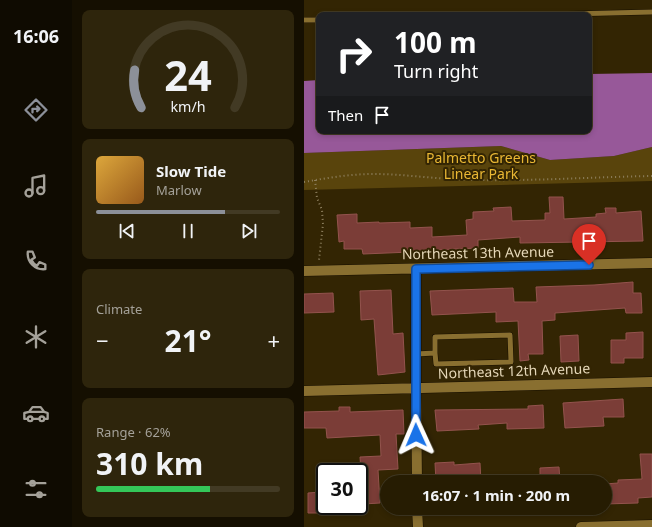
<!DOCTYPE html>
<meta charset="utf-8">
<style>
:root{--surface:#261c02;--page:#2e250c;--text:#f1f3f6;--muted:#a4a199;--line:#423a24;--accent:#8c9099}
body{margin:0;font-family:"Noto Sans",sans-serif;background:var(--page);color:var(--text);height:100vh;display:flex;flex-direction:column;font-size:15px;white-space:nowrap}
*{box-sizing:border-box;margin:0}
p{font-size:13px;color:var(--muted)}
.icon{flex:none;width:22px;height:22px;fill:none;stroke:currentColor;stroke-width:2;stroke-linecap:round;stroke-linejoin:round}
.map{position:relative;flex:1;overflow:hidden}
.panel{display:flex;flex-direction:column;gap:10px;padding:10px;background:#150f01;width:232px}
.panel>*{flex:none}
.top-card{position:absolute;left:12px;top:12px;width:276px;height:122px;border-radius:8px;box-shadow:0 2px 6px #0003,0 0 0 1px var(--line);background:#202124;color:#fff;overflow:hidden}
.speed{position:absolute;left:12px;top:463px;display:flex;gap:8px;font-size:20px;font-weight:700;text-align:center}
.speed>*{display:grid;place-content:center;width:52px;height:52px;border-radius:50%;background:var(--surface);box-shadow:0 2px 6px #0003,0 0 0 1px var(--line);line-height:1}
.speed .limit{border:2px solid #111;border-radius:6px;background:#fff;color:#111}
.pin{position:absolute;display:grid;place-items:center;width:34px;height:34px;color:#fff;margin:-41px -17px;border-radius:50% 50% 50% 0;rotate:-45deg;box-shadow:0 0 4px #0007}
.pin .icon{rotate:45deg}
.me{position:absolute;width:44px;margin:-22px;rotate:359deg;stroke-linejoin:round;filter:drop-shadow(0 0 3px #0008)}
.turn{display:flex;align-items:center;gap:14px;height:84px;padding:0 12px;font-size:18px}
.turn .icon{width:52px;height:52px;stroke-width:2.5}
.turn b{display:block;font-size:28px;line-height:34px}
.then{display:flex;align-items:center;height:38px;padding:0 12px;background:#0003;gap:8px;font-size:15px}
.big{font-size:30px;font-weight:700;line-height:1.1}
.panel .tile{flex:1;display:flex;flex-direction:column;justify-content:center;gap:6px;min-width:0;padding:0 14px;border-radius:8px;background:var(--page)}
.panel .dial{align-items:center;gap:0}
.dial svg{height:104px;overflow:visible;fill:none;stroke:var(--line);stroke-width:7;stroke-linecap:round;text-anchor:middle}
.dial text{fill:var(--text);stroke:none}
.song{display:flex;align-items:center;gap:12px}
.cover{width:48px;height:48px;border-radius:6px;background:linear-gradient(135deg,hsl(40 70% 55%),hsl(30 70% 35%))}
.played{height:4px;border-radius:2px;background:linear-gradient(90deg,var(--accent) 70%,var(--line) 70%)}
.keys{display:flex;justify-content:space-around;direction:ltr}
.heat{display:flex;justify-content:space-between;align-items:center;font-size:22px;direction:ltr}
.charge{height:6px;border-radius:3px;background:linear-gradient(90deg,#34c759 62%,var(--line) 0)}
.trip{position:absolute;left:76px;top:475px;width:232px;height:40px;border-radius:20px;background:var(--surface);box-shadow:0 2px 6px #0003,0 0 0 1px var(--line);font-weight:700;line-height:40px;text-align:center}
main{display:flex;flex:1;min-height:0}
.tab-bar{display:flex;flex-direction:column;width:72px;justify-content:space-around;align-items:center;background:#0f0b01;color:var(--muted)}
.tab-bar .icon{width:28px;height:28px}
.tab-bar .current{color:var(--accent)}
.tab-bar b{font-size:18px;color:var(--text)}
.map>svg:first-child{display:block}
</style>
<main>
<nav class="tab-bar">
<b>16:06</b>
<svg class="icon current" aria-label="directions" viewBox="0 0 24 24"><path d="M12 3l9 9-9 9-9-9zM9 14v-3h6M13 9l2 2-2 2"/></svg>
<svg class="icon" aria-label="music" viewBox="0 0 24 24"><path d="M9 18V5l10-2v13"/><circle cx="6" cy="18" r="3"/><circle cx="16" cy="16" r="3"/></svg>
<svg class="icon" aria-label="phone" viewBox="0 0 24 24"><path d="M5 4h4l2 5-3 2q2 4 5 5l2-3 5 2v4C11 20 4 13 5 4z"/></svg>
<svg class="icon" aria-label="climate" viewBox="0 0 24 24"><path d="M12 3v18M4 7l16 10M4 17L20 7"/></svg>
<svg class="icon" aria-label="car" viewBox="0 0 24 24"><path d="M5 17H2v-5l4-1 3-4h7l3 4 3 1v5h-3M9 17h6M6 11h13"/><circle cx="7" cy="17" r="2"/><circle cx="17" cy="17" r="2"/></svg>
<svg class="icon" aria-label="filters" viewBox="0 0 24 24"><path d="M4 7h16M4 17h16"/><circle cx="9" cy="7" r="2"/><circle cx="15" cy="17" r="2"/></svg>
</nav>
<section class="panel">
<div class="tile dial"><svg viewBox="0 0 100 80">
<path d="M14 69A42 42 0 1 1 86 69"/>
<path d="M14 69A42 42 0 0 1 9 40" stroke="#8c9099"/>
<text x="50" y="56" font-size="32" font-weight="700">24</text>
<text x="50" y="72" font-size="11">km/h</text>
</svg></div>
<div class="tile">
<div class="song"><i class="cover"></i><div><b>Slow Tide</b><p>Marlow</p></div></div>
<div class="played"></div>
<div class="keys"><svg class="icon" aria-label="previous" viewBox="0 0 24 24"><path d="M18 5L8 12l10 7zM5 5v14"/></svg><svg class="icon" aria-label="pause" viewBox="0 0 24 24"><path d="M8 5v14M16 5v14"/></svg><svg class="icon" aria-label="next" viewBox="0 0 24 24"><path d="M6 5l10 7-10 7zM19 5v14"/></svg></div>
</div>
<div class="tile"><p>Climate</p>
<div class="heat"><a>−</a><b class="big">21°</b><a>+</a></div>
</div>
<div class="tile"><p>Range · 62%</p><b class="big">310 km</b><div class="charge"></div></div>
</section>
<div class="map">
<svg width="348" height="527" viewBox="0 0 348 527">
<rect width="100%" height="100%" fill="#332503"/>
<path fill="#59440c" d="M 197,146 L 246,160 L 310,156 L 348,147 L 348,181 L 0,190 L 0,153 Z"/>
<path fill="#975899" d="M 348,73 L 348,147 L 310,156 L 246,160 L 197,146 L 0,153 L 0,81 L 15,80 L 15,131 L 285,131 L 285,74 Z"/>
<path fill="#7b3d37" stroke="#93534d" d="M 245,197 L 259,197 L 260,219 L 292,217 L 292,214 L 302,213 L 301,208 L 312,208 L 312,213 L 337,211 L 339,241 L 216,243 L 216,237 L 174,240 L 174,248 L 107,251 L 107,252 L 59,254 L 58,249 L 40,249 L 40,241 L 35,242 L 33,215 L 53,214 L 53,223 L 75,222 L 75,223 L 106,222 L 106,228 L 128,227 L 128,237 L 163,235 L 162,220 L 169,219 L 169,212 L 190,211 L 189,208 L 207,207 L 208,221 L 241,220 L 241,213 L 246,213 Z
M 329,282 L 329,293 L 337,293 L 338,313 L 322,313 L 321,308 L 251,313 L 251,320 L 238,321 L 239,354 L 224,354 L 225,360 L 216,361 L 214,321 L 192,322 L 192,312 L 128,315 L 126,291 L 209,288 L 210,302 L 233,302 L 232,287 L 290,285 Z
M 87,290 L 89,334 L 99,333 L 101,372 L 74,375 L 70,319 L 57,320 L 56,291 Z
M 29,293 L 30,312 L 0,313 L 0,294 Z
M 339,332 L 339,358 L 320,358 L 320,363 L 307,363 L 307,340 L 322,340 L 322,333 Z
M 274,335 L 275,361 L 257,362 L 256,336 Z
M 319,399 L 320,417 L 299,417 L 300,426 L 261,428 L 259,403 Z
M 239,405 L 240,428 L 203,429 L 203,423 L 174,425 L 175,429 L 133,431 L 131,410 L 224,409 L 224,406 Z
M 35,407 L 46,407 L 46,412 L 99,410 L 100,434 L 92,434 L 94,469 L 74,470 L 76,503 L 59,504 L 56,457 L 77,456 L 76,435 L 23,438 L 22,428 L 0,428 L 0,412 L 35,411 Z
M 336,454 L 348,454 L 348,497 L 334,498 L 334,503 L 301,504 L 301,484 L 314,483 L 314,480 L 338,479 Z
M 150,462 L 150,465 L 176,463 L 177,482 L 132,482 L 131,463 Z
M 255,467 L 256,482 L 236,482 L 236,468 Z
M 17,492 L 17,513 L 4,513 L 4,493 Z"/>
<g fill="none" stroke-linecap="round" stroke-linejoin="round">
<g stroke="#170f00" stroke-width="6">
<path id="service" d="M 222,15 L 348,12
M 0,20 L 15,20
M 112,354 L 131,353 L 131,337 L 206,335 L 207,362 L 132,364 L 131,353"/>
</g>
<g stroke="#170f00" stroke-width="11">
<path id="minor" d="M 112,269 L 112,388 L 113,482
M 0,271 L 348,263
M 0,391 L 348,382
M 113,508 L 114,527
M 277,527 L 348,525"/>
</g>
<path stroke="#908261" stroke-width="2" stroke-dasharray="1 3" stroke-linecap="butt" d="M 11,180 L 13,198 L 18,210 L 19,224 L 15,260
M 0,182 C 23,178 46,174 69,174 C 103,174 138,180 172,180 C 231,181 289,177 348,176"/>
<use href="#service" stroke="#896f30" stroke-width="5"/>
<use href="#minor" stroke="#896f30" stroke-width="10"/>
</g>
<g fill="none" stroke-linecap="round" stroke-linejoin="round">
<g stroke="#114b97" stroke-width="10">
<path id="route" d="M 112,435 L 112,269 L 285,265"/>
</g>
<use href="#route" stroke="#1a73e8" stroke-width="7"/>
</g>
<g text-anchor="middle" stroke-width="4" stroke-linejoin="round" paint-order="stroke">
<g font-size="14" fill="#eab834" stroke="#332503">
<text x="177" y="163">Palmetto Greens<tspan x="177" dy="16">Linear Park</tspan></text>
</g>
<g font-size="14" fill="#e5d7b8" stroke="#332503">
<text transform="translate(174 253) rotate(-1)" y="5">Northeast 13th Avenue</text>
<text transform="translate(210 371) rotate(-2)" y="5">Northeast 12th Avenue</text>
</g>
</g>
</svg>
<div class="speed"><div class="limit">30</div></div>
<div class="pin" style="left:285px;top:265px;background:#d93025"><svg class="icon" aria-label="arrive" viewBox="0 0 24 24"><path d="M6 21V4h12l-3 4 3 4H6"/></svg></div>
<svg class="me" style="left:112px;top:435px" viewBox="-20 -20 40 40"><path d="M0-17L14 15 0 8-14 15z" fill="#1a73e8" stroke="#fff" stroke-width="4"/></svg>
<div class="trip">16:07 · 1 min · 200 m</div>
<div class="top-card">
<div class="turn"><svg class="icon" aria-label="right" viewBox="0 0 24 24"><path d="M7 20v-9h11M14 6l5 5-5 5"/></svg><div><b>100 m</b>Turn right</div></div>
<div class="then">Then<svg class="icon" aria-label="arrive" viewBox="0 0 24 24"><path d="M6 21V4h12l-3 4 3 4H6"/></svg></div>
</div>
</div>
</main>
